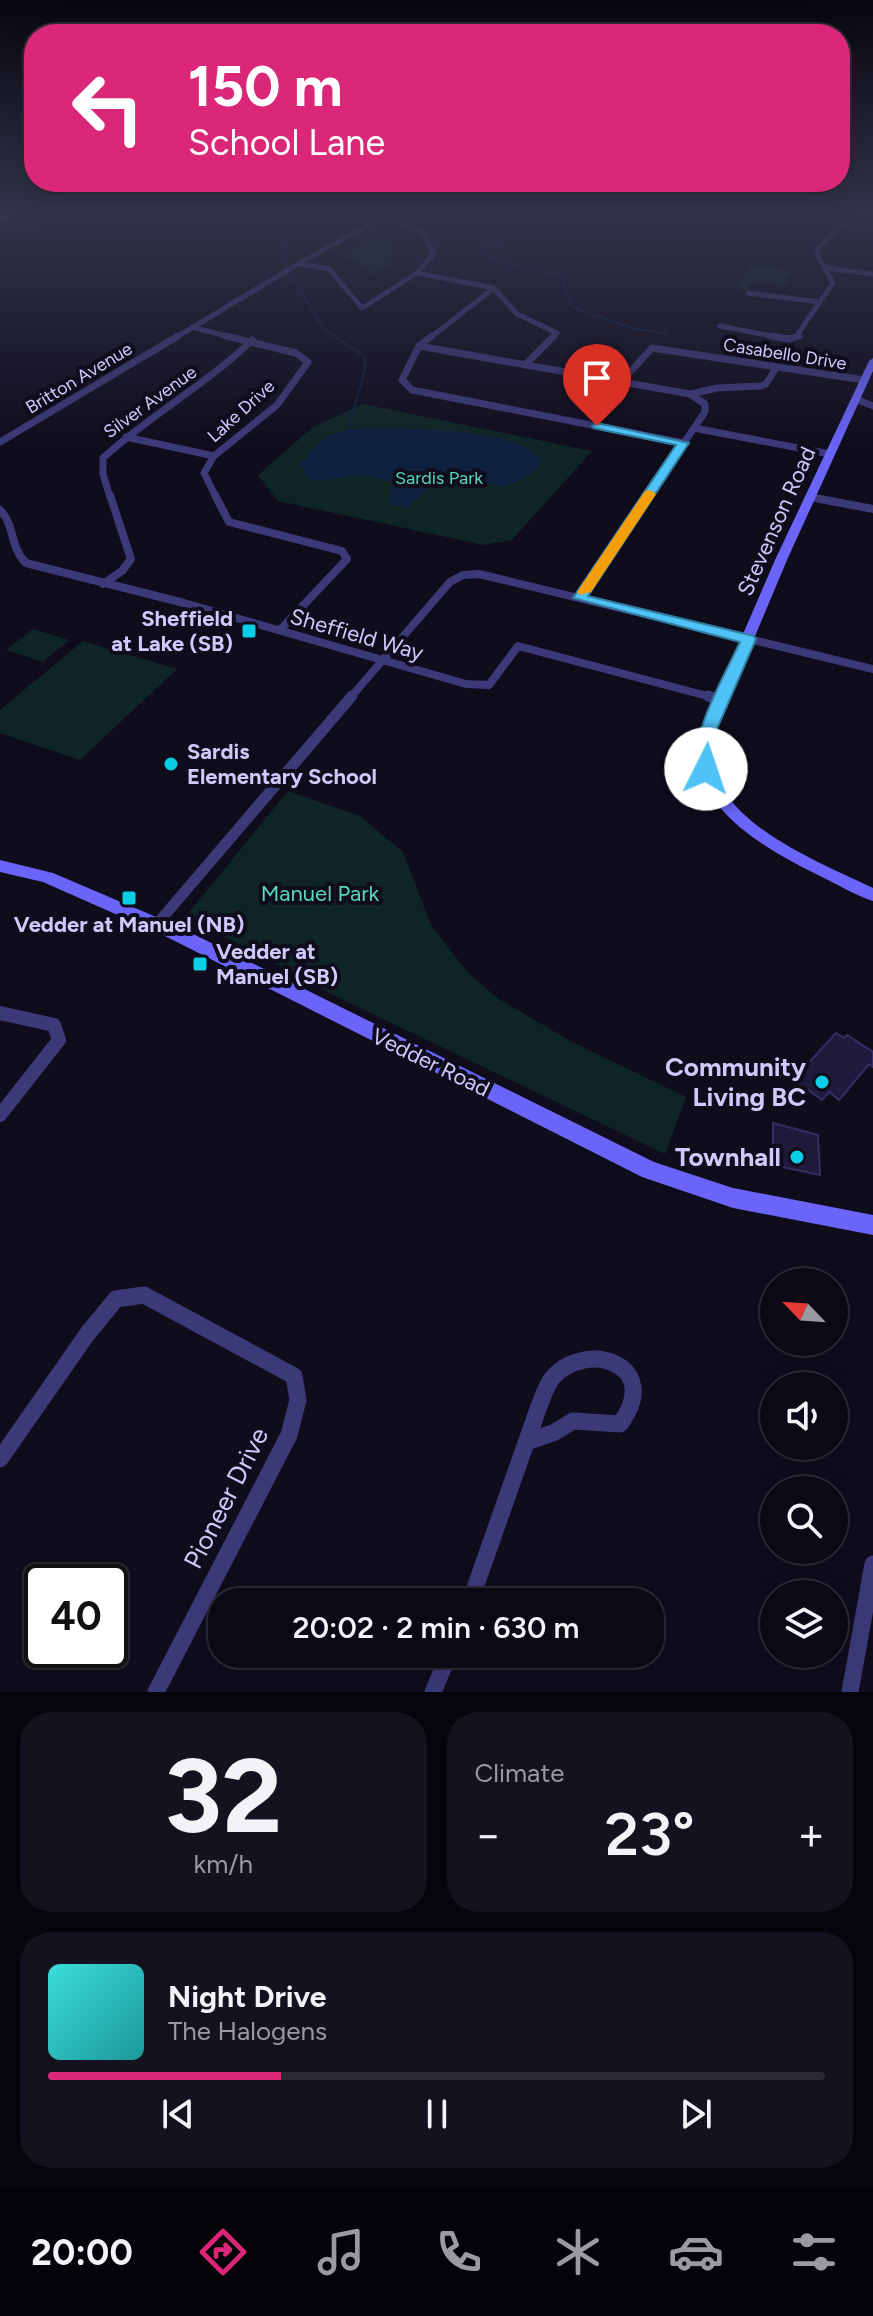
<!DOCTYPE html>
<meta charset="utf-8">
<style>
:root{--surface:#0b0915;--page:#14121e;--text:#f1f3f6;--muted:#9a9aa0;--line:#2b2a34;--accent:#db2777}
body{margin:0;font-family:Figtree,sans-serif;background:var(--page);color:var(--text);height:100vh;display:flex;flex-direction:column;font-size:30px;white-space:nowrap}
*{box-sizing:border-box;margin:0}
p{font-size:26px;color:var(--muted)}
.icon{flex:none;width:44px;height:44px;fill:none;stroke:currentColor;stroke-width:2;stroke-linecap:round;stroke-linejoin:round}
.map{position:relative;height:1692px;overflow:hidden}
.side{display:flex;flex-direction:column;gap:20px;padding:20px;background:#06050c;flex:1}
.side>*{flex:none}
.top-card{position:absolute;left:24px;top:24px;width:826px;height:168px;border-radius:32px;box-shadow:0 8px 32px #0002,0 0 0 2px var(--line);background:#db2777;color:#fff;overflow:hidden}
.needle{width:52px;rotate:295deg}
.tools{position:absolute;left:760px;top:1268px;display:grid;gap:16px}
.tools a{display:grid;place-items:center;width:88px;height:88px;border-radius:50%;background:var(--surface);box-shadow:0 8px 32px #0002,0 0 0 2px var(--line);font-size:40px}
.speed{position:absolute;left:24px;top:1564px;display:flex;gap:16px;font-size:40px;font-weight:700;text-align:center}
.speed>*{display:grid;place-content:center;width:104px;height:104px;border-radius:50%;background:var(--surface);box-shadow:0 8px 32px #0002,0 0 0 2px var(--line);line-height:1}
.speed .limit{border:4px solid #111;border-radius:12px;background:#fff;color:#111}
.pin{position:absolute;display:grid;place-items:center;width:68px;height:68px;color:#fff;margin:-82px -34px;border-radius:50% 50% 50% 0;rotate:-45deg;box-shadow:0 0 8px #0007}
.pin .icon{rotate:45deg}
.me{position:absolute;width:88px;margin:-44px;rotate:4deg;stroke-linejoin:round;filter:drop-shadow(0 0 6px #0008)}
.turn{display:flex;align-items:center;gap:28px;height:168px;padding:0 32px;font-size:36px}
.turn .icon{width:104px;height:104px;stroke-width:2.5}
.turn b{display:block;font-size:56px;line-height:68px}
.big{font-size:60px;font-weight:600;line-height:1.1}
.side .card{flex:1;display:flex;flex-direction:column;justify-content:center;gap:12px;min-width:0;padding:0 28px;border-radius:32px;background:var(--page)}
.side .dial{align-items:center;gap:0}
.dial b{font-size:104px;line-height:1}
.song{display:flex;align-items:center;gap:24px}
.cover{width:96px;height:96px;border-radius:12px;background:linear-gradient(135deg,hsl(180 70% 55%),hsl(180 70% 35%))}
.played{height:8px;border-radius:4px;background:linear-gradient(90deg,var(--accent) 30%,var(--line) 30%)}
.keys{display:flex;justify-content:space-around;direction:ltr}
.heat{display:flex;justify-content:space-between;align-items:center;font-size:44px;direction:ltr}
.side .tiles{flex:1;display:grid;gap:20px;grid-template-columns:1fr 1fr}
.card:last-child{grid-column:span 2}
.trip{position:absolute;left:208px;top:1588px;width:456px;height:80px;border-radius:32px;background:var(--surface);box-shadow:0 8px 32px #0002,0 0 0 2px var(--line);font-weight:600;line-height:80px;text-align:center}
.dock{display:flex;height:128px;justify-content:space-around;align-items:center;background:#040408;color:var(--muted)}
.dock .icon{width:56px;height:56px}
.dock .active{color:var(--accent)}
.dock b{font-size:36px;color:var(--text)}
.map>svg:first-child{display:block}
</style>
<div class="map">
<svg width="873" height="1692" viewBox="0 0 873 1692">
<rect width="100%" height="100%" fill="#0f0c1c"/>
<path fill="#0f2525" d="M 380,236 L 387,237 L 394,251 L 390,264 L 375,275 L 353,259 L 345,257 Z
M 752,266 L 791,270 L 785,285 L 754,281 L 745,290 L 733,289 Z
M 363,404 L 592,451 L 512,540 L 484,545 L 278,501 L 258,475 L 313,427 Z
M 33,629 L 69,640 L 43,662 L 6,650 Z
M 83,641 L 177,669 L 80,760 L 0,733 L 0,710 Z
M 288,791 L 360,816 L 403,852 L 431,925 L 468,973 L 499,999 L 572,1042 L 686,1097 L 665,1154 L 337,997 L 186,916 Z"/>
<path fill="#0d203e" d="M 380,428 C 417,429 520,429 542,460 L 536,471 L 505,487 L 465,478 L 439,479 L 407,508 L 391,504 L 389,500 L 394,484 C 356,464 331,488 306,477 L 301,464 C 325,430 339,429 380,428 Z"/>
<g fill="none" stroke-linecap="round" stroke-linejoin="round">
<path stroke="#0d203e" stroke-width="2" d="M 434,212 L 510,236 L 512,238 L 482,245 L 480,250 L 501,262 L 561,276 L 572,307 L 632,328 L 667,334
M 3,227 L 68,221 L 137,228 L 229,225 L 265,231 L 282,238 L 286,244 L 286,268 L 323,328 L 365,357 L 365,370 L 348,430
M 0,228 L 40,212"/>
</g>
<path fill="#20193c" stroke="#382c67" stroke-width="2" d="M 836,1033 L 844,1038 L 847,1035 L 873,1052 L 873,1067 L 869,1064 L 839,1100 L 829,1092 L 822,1100 L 788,1076 L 798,1064 L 804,1068 Z
M 773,1123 L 818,1135 L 820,1175 L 773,1165 Z"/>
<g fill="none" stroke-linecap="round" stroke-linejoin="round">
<path stroke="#3c3979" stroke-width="5" d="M 381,218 L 422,230 L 434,254 L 417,273 L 362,308 L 329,269 L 298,264 Z
M 827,268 L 873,274
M 417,273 L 494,288 L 517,314 L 557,333 L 552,338
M 748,293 L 820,302
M 720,326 L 782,338
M 192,327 L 234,338
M 175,338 L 298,264
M 430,338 L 494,288
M 795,338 L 833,283 L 817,254 L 818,248 L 855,212"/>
<path stroke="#3c3979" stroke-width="7" d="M 771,336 L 789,339 L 799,336
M 419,346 L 432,336
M 525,365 L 554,336
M 621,382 L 652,348 L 864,380
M 691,394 L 717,388 L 761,386 L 766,384 L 776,368
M 856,399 L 873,406
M 126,437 L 214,456
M 0,442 L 178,336
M 684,443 L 412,390 L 402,380 L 419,346 L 690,394 L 705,404 L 705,412 L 694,428
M 110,497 L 103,474 L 103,458 C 150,415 206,385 252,340
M 216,497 L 204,473 L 214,456 L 277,405 L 308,362 L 296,353 L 226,336
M 648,497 L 694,428 L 830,454"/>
<path stroke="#3c3979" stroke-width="8" d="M 215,495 L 229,522 L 342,551 L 347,559 L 280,630
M 810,497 L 873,509
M 0,510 C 15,525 10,548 26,563 L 184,603 L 466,684 L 489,685 L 518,646 L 715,698
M 103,584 L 122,571 L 131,559 L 110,495
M 580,598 L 649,495
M 350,698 L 450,582 L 463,575 L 479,574 L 873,669"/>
<path stroke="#3c3979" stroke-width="11" d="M 708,696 L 722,700
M 157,924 L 352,696"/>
<path stroke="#3c3979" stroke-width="14" d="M 0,1013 L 54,1025 L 59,1040 L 0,1115"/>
<path stroke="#3c3979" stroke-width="17" d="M 0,1459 L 88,1333 L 116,1299 L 144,1295 L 294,1376 L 298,1400 L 289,1435 L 156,1692
M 470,1602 L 539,1406 C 543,1397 546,1385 553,1377 C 587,1339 664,1365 620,1424 L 573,1421 L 555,1432 L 527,1442
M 433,1692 L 449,1654
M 850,1692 L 873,1564"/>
<path fill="#6a64f8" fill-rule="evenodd" d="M 22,212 L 31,212 L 0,221 L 0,217 Z
M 873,358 L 873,371 L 787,560 L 715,731 C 715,741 712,752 713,762 C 722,825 823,864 873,888 L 873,901 C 857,896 842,887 828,880 C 781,857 707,820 698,762 C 697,753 700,741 701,731 L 775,560 L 869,361 Z
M 0,860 L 53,873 L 175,925 L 654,1162 L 733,1188 L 873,1215 L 873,1235 L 733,1208 L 642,1177 L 163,935 L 43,882 L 0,872 Z"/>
</g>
<linearGradient id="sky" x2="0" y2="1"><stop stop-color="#08070f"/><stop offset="0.47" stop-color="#31344b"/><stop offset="1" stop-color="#31344b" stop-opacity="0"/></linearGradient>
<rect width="873" height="448" fill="url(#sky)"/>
<path fill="#4fc3f7" stroke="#337fa1" stroke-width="2" d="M 597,423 L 689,443 L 588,596 L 754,636 L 756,639 L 716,731 L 712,773 L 700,773 C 685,741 726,673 740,642 L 573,598 L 676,445 L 593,428 L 592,426 Z"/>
<path fill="#f59e0b" d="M 650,490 L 656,494 L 591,592 L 579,595 L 577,592 L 645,491 Z"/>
<g fill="#0acee7" stroke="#0f0c1c" stroke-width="3">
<rect x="241" y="623" width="16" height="16" rx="4"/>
<circle cx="171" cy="764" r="8"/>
<rect x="121" y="890" width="16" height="16" rx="4"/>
<rect x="192" y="956" width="16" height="16" rx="4"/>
<circle cx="822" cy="1082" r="8"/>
<circle cx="797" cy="1157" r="8"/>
</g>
<g text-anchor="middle" stroke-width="8" stroke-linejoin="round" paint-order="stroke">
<g font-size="18" fill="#d0c9fd" stroke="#0f0c1c">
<text transform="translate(785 354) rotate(9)" y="6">Casabello Drive</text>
<text transform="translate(79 378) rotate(-31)" y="6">Britton Avenue</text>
<text transform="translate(150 402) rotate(-36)" y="6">Silver Avenue</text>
<text transform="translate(241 411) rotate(-42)" y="6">Lake Drive</text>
</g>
<g font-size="18" fill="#59d8ba" stroke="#0f0c1c">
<text x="439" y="484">Sardis Park</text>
</g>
<g font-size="22" fill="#d0c9fd" stroke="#0f0c1c">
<text transform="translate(776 521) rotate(-66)" y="8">Stevenson Road</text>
<text transform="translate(357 634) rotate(16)" y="8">Sheffield Way</text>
<text transform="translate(431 1062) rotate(26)" y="8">Vedder Road</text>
</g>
<g font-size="22" font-weight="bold" fill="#d0c9fd" stroke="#0f0c1c" text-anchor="start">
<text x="233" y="626" text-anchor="end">Sheffield<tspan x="233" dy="25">at Lake (SB)</tspan></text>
<text x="187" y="759">Sardis<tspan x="187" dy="25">Elementary School</tspan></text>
<text x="129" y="932" text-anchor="middle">Vedder at Manuel (NB)</text>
<text x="216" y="959">Vedder at<tspan x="216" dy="25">Manuel (SB)</tspan></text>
</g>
<g font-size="22" fill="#59d8ba" stroke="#0f0c1c">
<text x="320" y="901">Manuel Park</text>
</g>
<g font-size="26" font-weight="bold" fill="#d0c9fd" stroke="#0f0c1c" text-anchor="end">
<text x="806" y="1076">Community<tspan x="806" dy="30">Living BC</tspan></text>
<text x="781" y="1166">Townhall</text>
</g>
<g font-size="26" fill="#d0c9fd" stroke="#0f0c1c">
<text transform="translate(226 1498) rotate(-63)" y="9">Pioneer Drive</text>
</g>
</g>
</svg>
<div class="tools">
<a><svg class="needle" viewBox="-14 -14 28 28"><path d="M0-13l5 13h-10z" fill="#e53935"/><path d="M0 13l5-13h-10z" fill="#9a9aa0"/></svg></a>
<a><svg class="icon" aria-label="sound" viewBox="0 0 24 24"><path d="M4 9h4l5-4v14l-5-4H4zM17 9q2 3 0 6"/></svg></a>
<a><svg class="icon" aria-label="search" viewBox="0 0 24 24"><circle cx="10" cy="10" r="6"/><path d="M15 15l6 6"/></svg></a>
<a><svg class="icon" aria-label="layers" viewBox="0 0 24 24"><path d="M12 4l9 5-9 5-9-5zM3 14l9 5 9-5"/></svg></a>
</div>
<div class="speed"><div class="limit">40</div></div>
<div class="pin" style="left:597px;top:426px;background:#d93025"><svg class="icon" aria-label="arrive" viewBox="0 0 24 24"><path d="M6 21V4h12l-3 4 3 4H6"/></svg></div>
<svg class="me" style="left:706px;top:769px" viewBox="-20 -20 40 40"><circle r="19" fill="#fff"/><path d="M0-13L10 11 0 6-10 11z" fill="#4fc3f7"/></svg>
<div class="trip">20:02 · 2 min · 630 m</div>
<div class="top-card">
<div class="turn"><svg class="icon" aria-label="left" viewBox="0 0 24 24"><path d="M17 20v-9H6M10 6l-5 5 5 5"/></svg><div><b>150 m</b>School Lane</div></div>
</div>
</div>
<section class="side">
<div class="tiles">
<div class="card dial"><b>32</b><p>km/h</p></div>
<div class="card"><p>Climate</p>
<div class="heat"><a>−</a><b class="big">23°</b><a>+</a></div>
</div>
<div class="card">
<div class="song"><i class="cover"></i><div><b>Night Drive</b><p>The Halogens</p></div></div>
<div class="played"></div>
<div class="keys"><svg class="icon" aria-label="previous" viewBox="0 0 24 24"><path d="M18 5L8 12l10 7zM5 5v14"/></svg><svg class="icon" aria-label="pause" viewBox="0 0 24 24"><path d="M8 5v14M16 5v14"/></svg><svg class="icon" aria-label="next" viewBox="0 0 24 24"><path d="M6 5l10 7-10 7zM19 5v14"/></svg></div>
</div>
</div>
</section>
<nav class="dock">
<b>20:00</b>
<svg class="icon active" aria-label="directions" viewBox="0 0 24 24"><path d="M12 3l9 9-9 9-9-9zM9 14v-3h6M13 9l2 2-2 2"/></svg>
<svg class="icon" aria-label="music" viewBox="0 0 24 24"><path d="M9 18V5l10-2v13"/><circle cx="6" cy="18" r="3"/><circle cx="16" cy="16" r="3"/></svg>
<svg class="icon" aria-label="phone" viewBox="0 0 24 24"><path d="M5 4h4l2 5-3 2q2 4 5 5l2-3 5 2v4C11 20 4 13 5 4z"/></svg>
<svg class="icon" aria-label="climate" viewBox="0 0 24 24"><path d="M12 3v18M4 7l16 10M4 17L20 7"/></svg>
<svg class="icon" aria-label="car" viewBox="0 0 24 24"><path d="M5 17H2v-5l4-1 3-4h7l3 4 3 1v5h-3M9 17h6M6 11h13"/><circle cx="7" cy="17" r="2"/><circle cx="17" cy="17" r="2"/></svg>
<svg class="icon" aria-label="filters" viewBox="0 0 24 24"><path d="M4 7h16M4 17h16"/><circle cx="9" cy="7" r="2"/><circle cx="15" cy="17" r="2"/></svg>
</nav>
